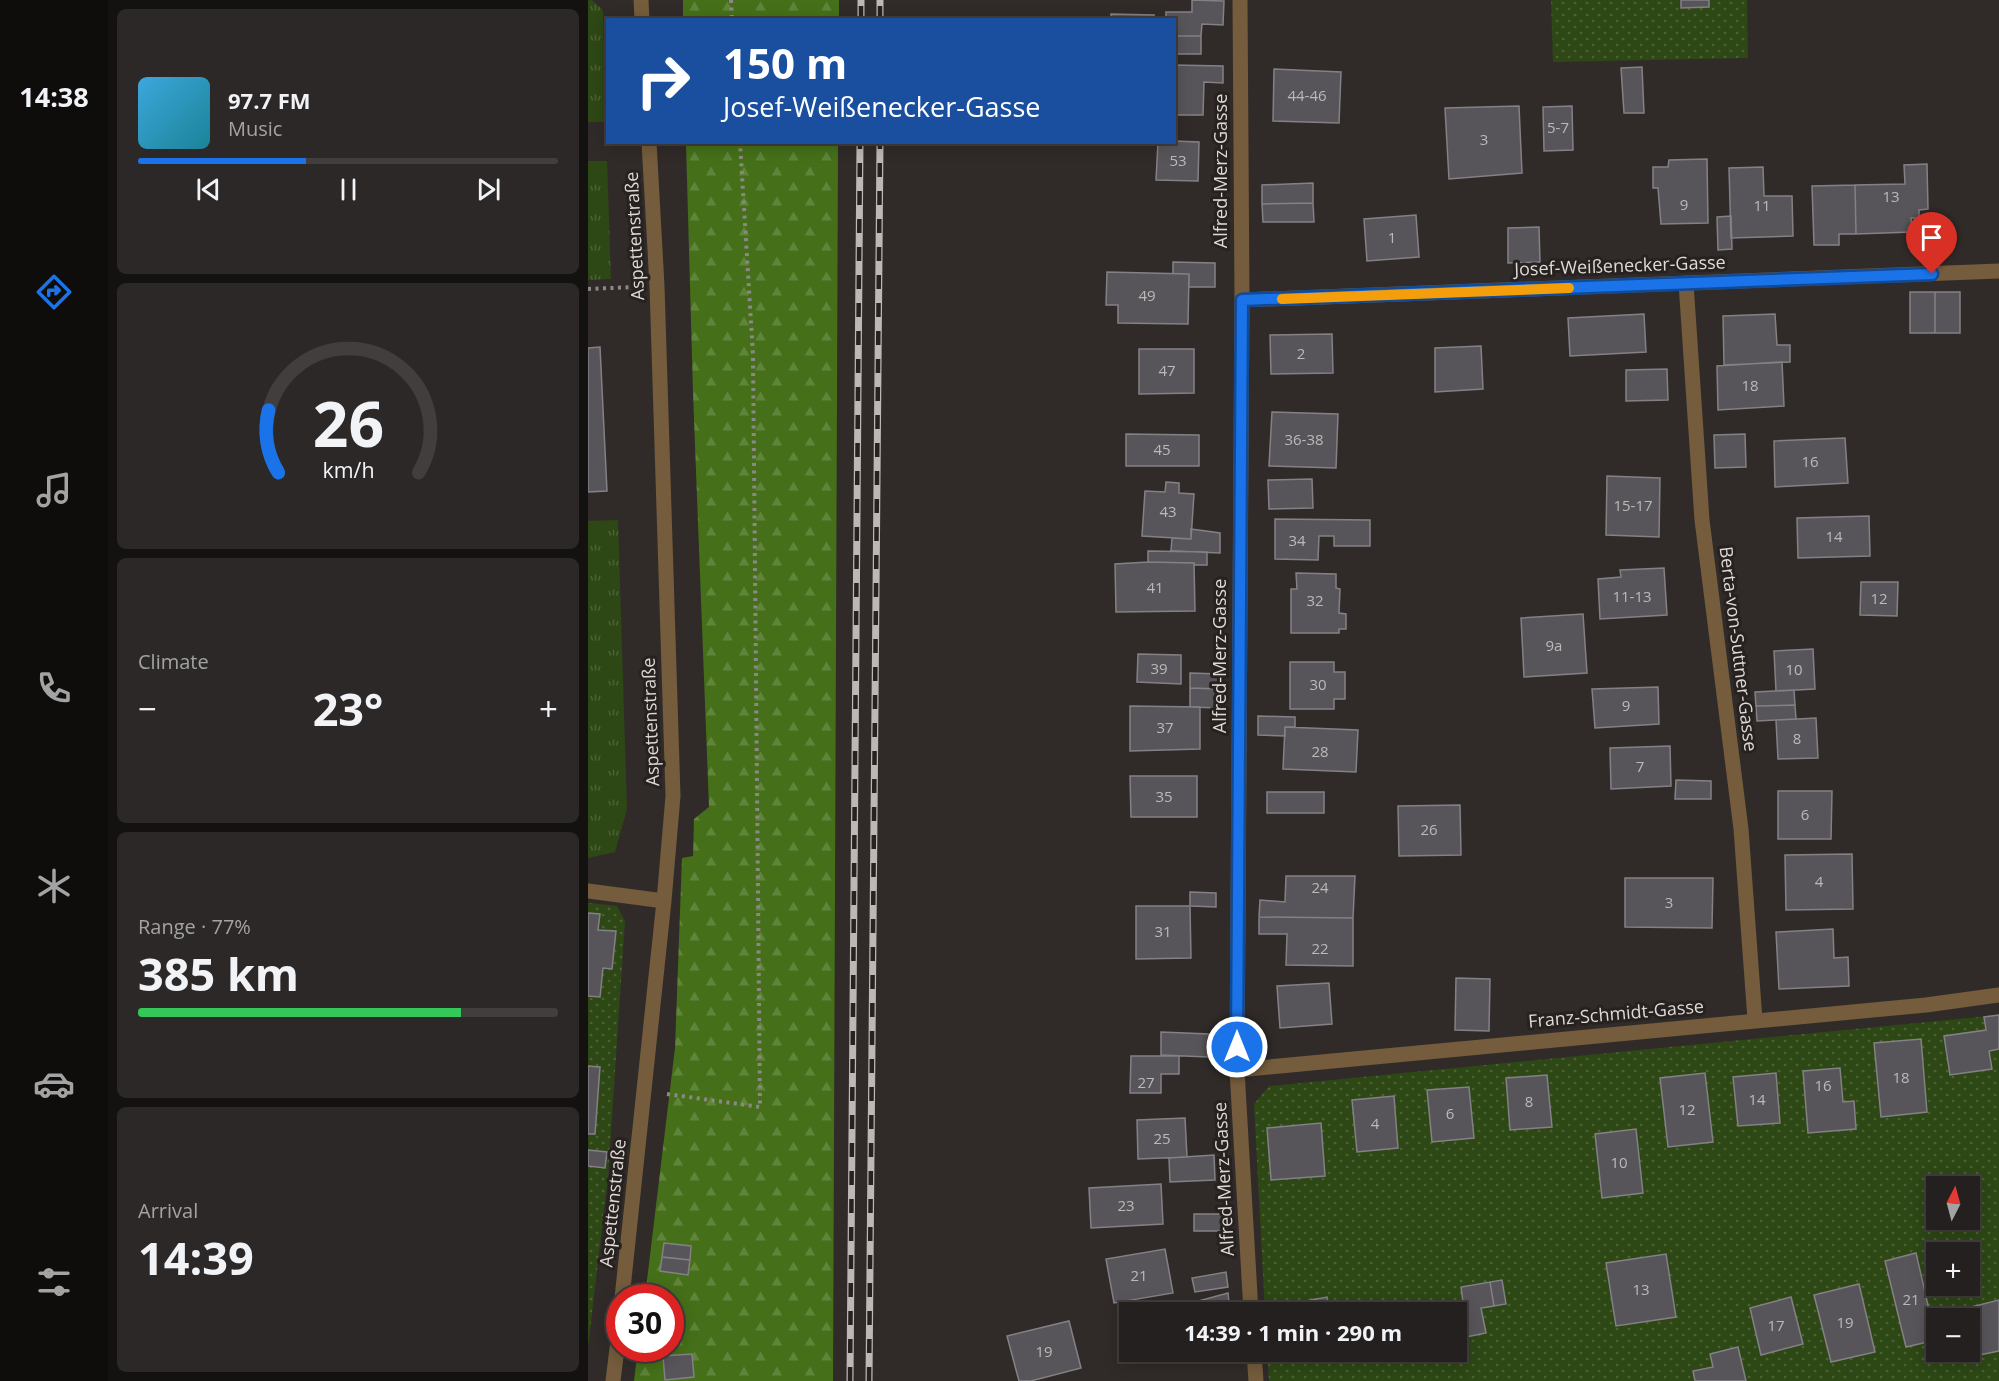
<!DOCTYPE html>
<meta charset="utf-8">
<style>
:root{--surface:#24201f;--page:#2c2828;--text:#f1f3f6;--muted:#a3a3a4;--line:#413e3d;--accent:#1a73e8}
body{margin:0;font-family:"Open Sans",sans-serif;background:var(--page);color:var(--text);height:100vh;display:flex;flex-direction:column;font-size:22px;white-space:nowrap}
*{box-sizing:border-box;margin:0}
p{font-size:20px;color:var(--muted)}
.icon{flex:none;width:33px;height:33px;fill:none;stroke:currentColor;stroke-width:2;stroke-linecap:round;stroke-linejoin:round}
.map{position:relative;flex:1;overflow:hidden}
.drawer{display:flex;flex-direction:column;gap:9px;padding:9px;background:#141211;width:480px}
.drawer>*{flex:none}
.guide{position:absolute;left:18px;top:18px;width:570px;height:126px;border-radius:0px;box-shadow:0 3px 15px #0003,0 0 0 2px var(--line);background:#1a4fa0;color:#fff;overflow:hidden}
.needle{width:39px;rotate:6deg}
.controls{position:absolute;left:1338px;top:1176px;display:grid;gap:12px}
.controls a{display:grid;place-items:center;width:54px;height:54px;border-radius:0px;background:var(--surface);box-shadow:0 3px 15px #0003,0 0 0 2px var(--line);font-size:30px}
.speed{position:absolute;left:18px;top:1284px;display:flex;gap:12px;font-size:30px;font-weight:700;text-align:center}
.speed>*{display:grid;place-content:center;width:78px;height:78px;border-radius:50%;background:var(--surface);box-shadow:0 3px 15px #0003,0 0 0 2px var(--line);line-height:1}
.speed .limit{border:9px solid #d22;background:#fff;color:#111}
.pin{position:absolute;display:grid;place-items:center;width:51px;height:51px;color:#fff;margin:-62px -26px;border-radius:50% 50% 50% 0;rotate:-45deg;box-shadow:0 0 6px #0007}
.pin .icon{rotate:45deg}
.me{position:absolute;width:66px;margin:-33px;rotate:0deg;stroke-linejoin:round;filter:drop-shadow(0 0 4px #0008)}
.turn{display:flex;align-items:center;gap:21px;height:126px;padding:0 18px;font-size:27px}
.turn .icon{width:78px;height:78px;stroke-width:2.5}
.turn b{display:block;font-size:42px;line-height:51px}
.big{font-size:45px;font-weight:700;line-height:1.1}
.drawer .tile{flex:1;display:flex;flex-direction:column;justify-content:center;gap:9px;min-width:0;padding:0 21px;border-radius:9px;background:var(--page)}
.drawer .dial{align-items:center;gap:0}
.dial svg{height:156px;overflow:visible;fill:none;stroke:var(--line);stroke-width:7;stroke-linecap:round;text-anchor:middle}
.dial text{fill:var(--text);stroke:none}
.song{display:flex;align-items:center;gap:18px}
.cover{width:72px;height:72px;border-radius:9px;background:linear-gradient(135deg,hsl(200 70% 55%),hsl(190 70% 35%))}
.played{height:6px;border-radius:3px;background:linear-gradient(90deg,var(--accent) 40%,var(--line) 40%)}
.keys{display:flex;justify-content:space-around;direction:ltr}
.heat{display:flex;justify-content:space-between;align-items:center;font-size:33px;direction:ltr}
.charge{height:9px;border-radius:4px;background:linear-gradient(90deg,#34c759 77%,var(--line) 0)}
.trip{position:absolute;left:531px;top:1302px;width:348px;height:60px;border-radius:0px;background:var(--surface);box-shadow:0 3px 15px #0003,0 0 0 2px var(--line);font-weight:700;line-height:60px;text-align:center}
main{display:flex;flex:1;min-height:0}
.dock{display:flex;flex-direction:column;width:108px;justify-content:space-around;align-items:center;background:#0e0d0c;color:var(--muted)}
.dock .icon{width:42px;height:42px}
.dock .active{color:var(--accent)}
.dock b{font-size:27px;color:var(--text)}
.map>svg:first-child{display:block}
</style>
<main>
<nav class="dock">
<b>14:38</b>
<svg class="icon active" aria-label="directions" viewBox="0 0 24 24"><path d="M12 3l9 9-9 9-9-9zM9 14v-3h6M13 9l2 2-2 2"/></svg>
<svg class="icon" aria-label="music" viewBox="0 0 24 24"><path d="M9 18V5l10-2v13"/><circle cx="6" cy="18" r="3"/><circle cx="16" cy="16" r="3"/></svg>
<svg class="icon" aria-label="phone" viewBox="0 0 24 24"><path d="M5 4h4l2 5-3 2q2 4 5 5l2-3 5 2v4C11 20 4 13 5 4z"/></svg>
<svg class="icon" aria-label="climate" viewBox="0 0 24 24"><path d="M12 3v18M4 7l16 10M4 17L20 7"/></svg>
<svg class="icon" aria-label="car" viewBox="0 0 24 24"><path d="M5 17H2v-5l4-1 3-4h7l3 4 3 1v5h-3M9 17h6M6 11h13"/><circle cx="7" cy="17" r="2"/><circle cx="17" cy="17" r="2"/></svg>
<svg class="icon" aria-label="filters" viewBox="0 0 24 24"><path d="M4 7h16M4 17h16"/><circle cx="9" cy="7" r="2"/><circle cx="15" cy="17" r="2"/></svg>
</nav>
<section class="drawer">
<div class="tile">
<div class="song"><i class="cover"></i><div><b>97.7 FM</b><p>Music</p></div></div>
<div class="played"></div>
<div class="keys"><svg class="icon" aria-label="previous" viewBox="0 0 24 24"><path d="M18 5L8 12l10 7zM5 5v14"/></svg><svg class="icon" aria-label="pause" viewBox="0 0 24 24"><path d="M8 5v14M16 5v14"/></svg><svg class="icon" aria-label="next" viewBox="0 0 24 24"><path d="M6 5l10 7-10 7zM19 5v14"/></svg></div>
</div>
<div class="tile dial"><svg viewBox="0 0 100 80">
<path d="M14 69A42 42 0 1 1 86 69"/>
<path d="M14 69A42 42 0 0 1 9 37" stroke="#1a73e8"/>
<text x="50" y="56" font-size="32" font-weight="700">26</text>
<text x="50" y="72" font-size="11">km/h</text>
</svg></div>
<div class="tile"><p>Climate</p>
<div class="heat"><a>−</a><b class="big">23°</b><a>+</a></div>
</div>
<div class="tile"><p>Range · 77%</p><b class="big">385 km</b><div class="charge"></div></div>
<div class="tile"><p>Arrival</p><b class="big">14:39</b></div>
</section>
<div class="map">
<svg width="1411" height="1381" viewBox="0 0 1411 1381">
<defs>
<pattern id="grass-tufts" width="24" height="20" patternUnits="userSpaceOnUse" patternTransform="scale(1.5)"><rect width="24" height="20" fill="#2d4715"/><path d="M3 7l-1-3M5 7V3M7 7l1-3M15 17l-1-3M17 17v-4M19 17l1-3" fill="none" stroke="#4b6136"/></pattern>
<pattern id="forest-firs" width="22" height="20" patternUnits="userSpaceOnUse" patternTransform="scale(1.5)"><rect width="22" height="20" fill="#457019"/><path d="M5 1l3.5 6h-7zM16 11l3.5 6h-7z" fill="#5f843a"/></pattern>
<pattern id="garden-dots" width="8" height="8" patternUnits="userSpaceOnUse" patternTransform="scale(1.5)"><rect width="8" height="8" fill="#2d4715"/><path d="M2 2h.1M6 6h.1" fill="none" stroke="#4b6136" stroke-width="1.8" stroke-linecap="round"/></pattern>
</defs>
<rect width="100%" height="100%" fill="#302b29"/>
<path fill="url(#grass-tufts)" d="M 0,0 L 4,0 L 15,10 L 18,122 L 0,122 Z
M 0,161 L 19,161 L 23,279 L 0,280 Z
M 30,520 L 39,809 L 27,852 L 0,858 L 0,521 Z"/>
<path fill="url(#forest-firs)" d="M 95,0 L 251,0 L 251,19 L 95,19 Z
M 98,143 L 250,143 L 245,1381 L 46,1381 L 50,1349 L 82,1348 L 82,1298 L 57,1297 L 87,1048 L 94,858 L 105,856 L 106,819 L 121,807 L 105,393 Z"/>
<path fill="url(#garden-dots)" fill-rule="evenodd" d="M 963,0 L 1159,0 L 1160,58 L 965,62 Z
M 0,903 L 29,906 L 37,921 L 20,1177 L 0,1347 Z
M 1411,1015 L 1411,1381 L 681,1381 L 679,1352 L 868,1352 L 868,1312 L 677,1312 L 666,1104 L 681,1086 ZM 1348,1186 L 1382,1186 L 1382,1220 L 1348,1220 ZM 1348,1252 L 1382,1252 L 1382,1286 L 1348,1286 ZM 1348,1318 L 1382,1318 L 1382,1352 L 1348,1352 Z"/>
<path fill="#58555a" stroke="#848186" stroke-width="1.5" d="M 604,0 L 636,1 L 635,25 L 614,24 L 613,36 L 586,36 L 586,20 L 578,20 L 578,12 L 604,12 Z
M 1093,0 L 1121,0 L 1121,7 L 1093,8 Z
M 523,14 L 566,15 L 566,20 L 523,20 Z
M 586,36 L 613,36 L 613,54 L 586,54 Z
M 586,65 L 635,66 L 635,83 L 616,82 L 615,115 L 586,115 Z
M 1054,67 L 1056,113 L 1036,113 L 1033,68 Z
M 686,69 L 753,72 L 751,123 L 685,121 Z
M 931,106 L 934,173 L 861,179 L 857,108 Z
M 984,106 L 985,150 L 956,151 L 955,107 Z
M 586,141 L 611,142 L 610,181 L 568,180 L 570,142 Z
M 1119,159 L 1120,223 L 1073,224 L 1070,188 L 1065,188 L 1065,167 L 1080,167 L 1081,160 Z
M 1339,164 L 1340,209 L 1331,210 L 1331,218 L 1323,218 L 1324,232 L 1268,234 L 1267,185 L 1317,184 L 1316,165 Z
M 1175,167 L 1176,196 L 1204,196 L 1205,236 L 1143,238 L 1141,168 Z
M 725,183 L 725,203 L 674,204 L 674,185 Z
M 1267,185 L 1268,234 L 1251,234 L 1251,245 L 1226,245 L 1224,186 Z
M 725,203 L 726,222 L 675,222 L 674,204 Z
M 828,215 L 831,257 L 779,261 L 776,219 Z
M 1143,216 L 1144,249 L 1130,250 L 1129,217 Z
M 951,227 L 952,262 L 920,263 L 920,228 Z
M 585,262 L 627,263 L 627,287 L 601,287 L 601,274 L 585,274 Z
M 519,272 L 601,274 L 600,324 L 530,323 L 530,305 L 518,305 Z
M 1322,292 L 1347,292 L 1347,333 L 1322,333 Z
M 1347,292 L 1372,292 L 1372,333 L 1347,333 Z
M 1056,314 L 1058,352 L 982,356 L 980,318 Z
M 1187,314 L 1189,345 L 1202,345 L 1202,362 L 1136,365 L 1135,316 Z
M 744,334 L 745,373 L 683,374 L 682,335 Z
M 893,346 L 895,389 L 847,392 L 847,348 Z
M 12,347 L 19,491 L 0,492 L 0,348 Z
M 551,349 L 606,349 L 606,393 L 551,394 Z
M 1194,362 L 1196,406 L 1130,410 L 1129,366 Z
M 1079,369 L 1080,400 L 1038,401 L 1038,370 Z
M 684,412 L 750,414 L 748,468 L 681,466 Z
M 538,434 L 611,435 L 611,466 L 538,466 Z
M 1157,434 L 1158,467 L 1127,468 L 1126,435 Z
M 1257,438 L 1260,483 L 1187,487 L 1186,441 Z
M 1019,476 L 1072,478 L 1071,537 L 1018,535 Z
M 724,479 L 725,508 L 681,509 L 680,480 Z
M 578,482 L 591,483 L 591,493 L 606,494 L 603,539 L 554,536 L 557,491 L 577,492 Z
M 1281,516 L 1282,556 L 1210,558 L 1209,518 Z
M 687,519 L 782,520 L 782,546 L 746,546 L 746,536 L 731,536 L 730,560 L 687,559 Z
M 603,529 L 632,533 L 632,553 L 583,551 L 584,538 L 603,539 Z
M 560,551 L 619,552 L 619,565 L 607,565 L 606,563 L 560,562 Z
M 560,562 L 606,563 L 607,611 L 528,612 L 527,564 Z
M 1076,568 L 1079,615 L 1012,619 L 1010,579 L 1033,577 L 1032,570 Z
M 708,573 L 748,574 L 748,588 L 752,589 L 751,613 L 758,614 L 758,629 L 751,629 L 751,633 L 703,633 L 703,589 L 709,589 Z
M 1273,582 L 1310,582 L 1309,616 L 1272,615 Z
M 995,614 L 999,673 L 936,677 L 933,618 Z
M 1225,649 L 1227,689 L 1188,691 L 1186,651 Z
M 550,654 L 593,655 L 593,684 L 549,682 Z
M 702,662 L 746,662 L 746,672 L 757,672 L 757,699 L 746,699 L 746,709 L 702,709 Z
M 602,673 L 632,674 L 631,689 L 602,688 Z
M 1070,687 L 1071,724 L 1007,728 L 1004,689 Z
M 602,688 L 631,689 L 631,708 L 602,707 Z
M 1206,690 L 1207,705 L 1168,706 L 1167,692 Z
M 1207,705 L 1208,719 L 1169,721 L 1168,706 Z
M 542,706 L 612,707 L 612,749 L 542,751 Z
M 670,716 L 707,717 L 707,727 L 697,727 L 697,736 L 670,735 Z
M 1228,718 L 1230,758 L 1190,759 L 1188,720 Z
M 697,727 L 770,730 L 768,772 L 695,769 Z
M 1082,746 L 1083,786 L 1023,789 L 1022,748 Z
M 542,776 L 609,776 L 609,817 L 543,817 Z
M 1088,780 L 1123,781 L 1123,799 L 1087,799 Z
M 1190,791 L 1244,791 L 1243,839 L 1190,839 Z
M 679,792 L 736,792 L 736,813 L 679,813 Z
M 872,805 L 873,855 L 811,856 L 810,806 Z
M 1264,854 L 1265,909 L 1198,910 L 1197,855 Z
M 698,876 L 767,876 L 765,918 L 671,917 L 672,900 L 697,902 Z
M 1037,878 L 1125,878 L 1124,928 L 1037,927 Z
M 602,892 L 628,893 L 628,907 L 602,906 Z
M 548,906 L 602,906 L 603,958 L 548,959 Z
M 0,913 L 12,914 L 10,930 L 28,931 L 24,969 L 15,968 L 12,997 L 0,996 Z
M 671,917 L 765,918 L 765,966 L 698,965 L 699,934 L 671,934 Z
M 1245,929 L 1246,958 L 1260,957 L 1261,986 L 1191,989 L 1188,932 Z
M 868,978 L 902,979 L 901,1031 L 867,1030 Z
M 741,983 L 744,1024 L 692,1028 L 689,986 Z
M 1411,1015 L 1411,1049 L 1401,1051 L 1404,1069 L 1362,1075 L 1356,1036 L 1398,1030 L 1396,1017 Z
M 573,1032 L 621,1034 L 620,1057 L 573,1055 Z
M 1333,1039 L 1339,1112 L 1293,1117 L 1286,1043 Z
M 543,1056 L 591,1056 L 591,1074 L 573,1074 L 573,1093 L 542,1093 Z
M 0,1066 L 12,1067 L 7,1134 L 0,1134 Z
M 1252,1068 L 1255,1102 L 1266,1101 L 1268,1129 L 1220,1133 L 1215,1071 Z
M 1117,1073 L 1125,1142 L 1080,1147 L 1072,1078 Z
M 1188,1073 L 1192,1123 L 1150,1126 L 1145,1077 Z
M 959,1075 L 964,1127 L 922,1130 L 918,1078 Z
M 881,1087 L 886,1138 L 844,1142 L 839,1090 Z
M 806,1096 L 810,1148 L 769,1152 L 764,1100 Z
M 597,1118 L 599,1157 L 550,1159 L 549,1120 Z
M 733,1123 L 737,1176 L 683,1180 L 679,1128 Z
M 1048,1129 L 1055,1193 L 1014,1198 L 1007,1134 Z
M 0,1150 L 19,1152 L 17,1168 L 0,1166 Z
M 626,1155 L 627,1180 L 582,1182 L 581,1158 Z
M 573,1184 L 575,1224 L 503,1228 L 501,1188 Z
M 606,1214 L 637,1214 L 637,1231 L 606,1231 Z
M 76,1243 L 103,1246 L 102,1260 L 74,1257 Z
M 577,1249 L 585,1293 L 526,1303 L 518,1259 Z
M 1328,1253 L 1348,1340 L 1318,1347 L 1297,1261 Z
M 1078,1254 L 1088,1317 L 1028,1326 L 1018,1263 Z
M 74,1257 L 102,1260 L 100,1275 L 72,1271 Z
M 638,1272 L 640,1287 L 607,1292 L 604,1278 Z
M 914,1280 L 918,1304 L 906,1306 L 902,1282 Z
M 902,1282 L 906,1306 L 893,1308 L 898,1333 L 868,1339 L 868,1312 L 849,1312 L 848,1306 L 875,1302 L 873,1287 Z
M 1271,1284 L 1287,1352 L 1243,1362 L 1226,1295 Z
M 640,1293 L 642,1312 L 618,1312 L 614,1300 Z
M 739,1297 L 742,1312 L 731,1312 L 728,1299 Z
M 1203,1297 L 1215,1344 L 1173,1355 L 1162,1308 Z
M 728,1299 L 731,1312 L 684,1312 L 684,1308 Z
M 614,1300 L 618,1312 L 583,1312 L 582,1310 Z
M 1411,1300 L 1411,1351 L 1391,1355 L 1379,1308 Z
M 848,1306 L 849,1312 L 829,1312 L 829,1310 Z
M 481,1321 L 493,1368 L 443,1381 L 431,1381 L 419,1336 Z
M 1150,1347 L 1158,1381 L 1107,1381 L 1105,1371 L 1125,1367 L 1122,1354 Z
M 595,1352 L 624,1352 L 597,1359 Z
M 104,1354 L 106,1377 L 77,1380 L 75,1356 Z"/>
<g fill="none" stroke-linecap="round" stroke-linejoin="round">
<path stroke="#8c8886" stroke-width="4" stroke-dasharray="3 4.5" stroke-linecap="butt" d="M 143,0 L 144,20
M 0,289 L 47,287
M 79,1094 L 172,1107 L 165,355 L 152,142"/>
<path stroke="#745c3c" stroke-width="15" d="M 53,0 L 54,20
M 652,0 L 654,300 L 649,1070 L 663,1312
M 1098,283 L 1114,520 L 1153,829 L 1167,1020
M 654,300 L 1411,271
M 0,891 L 76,901
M 649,1070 L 1338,1005 L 1411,995
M 34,1298 L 76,901 L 85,796 L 69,286 L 61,142
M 666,1352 L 668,1381
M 25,1381 L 32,1324"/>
<g stroke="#bcb8b6" stroke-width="7">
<path id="rail" d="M 273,20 L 273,0
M 292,20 L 292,0
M 262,1381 L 272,142
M 281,1381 L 292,142"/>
</g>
<use href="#rail" stroke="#27221f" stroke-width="4.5" stroke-dasharray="14" stroke-linecap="butt"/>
</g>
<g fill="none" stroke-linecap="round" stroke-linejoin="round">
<g stroke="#114b97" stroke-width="15">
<path id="route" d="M 649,1047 L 654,300 L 1344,274"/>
</g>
<use href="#route" stroke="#1a73e8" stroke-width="10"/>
<path stroke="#f59e0b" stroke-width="10" d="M 694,299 L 981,288"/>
</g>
<g text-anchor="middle" stroke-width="6" stroke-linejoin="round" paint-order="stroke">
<g font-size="15" fill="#bcb9b8">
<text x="719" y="101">44-46</text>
<text x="970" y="133">5-7</text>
<text x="896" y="145">3</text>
<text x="590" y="166">53</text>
<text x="1303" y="202">13</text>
<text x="1096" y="210">9</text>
<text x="1174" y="211">11</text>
<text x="804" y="243">1</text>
<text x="559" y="301">49</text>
<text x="713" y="359">2</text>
<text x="579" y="376">47</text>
<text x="1162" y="391">18</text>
<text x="716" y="445">36-38</text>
<text x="574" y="455">45</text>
<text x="1222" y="467">16</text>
<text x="1045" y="511">15-17</text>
<text x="580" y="517">43</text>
<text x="1246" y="542">14</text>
<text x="709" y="546">34</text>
<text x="567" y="593">41</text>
<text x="1044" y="602">11-13</text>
<text x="1291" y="604">12</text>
<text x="727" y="606">32</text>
<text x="966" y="651">9a</text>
<text x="571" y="674">39</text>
<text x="1206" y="675">10</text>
<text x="730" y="690">30</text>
<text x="1038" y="711">9</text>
<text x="577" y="733">37</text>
<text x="1209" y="744">8</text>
<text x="732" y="757">28</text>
<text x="1052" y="772">7</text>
<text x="576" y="802">35</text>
<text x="1217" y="820">6</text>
<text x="841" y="835">26</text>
<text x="1231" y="887">4</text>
<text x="732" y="893">24</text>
<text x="1081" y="908">3</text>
<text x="575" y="937">31</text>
<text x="732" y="954">22</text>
<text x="1313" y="1083">18</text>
<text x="558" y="1088">27</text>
<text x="1235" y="1091">16</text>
<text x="1169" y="1105">14</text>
<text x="941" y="1107">8</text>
<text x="1099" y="1115">12</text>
<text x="862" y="1119">6</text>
<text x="787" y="1129">4</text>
<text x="574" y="1144">25</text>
<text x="1031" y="1168">10</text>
<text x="538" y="1211">23</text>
<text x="551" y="1281">21</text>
<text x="1053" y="1295">13</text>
<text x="1323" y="1305">21</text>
<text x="1257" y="1328">19</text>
<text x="1188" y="1331">17</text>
<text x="456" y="1357">19</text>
</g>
<g font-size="18" fill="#dddad8" stroke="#27221f">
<text transform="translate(633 171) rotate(-90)" y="6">Alfred-Merz-Gasse</text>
<text transform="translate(47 236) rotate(-93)" y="6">Aspettenstraße</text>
<text transform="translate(1032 266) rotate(-2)" y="6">Josef-Weißenecker-Gasse</text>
<text transform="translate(1150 649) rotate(83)" y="6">Berta-von-Suttner-Gasse</text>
<text transform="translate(632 656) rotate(-90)" y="6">Alfred-Merz-Gasse</text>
<text transform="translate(63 722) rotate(-92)" y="6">Aspettenstraße</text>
<text transform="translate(1028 1014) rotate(-5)" y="6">Franz-Schmidt-Gasse</text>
<text transform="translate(636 1179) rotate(-93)" y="6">Alfred-Merz-Gasse</text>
<text transform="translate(25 1203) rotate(-84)" y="6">Aspettenstraße</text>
</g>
</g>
</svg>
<div class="controls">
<a><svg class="needle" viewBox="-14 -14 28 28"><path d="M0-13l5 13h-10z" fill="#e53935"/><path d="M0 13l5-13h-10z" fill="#a3a3a4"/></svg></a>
<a>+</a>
<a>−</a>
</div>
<div class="speed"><div class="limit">30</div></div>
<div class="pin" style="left:1344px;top:274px;background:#d93025"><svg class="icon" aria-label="arrive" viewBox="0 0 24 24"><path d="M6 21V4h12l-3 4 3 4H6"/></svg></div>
<svg class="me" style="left:649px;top:1047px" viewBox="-20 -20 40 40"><circle r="17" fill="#1a73e8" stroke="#fff" stroke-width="3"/><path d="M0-11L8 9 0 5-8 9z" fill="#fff"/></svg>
<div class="trip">14:39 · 1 min · 290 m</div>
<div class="guide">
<div class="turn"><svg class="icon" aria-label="right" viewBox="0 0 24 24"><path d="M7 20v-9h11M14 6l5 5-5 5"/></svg><div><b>150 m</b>Josef-Weißenecker-Gasse</div></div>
</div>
</div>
</main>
